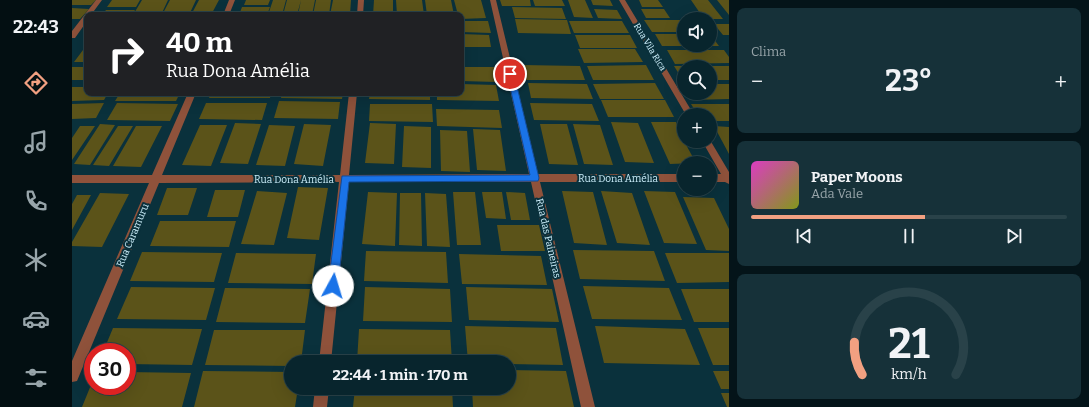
<!DOCTYPE html>
<html lang="pt">
<meta charset="utf-8">
<style>
:root{--surface:#08252d;--page:#163139;--text:#f1f3f6;--muted:#98a5aa;--line:#294249;--accent:#f2a081}
body{margin:0;font-family:Bitter,serif;background:var(--page);color:var(--text);height:100vh;display:flex;flex-direction:column;font-size:15px;white-space:nowrap}
*{box-sizing:border-box;margin:0}
p{font-size:13px;color:var(--muted)}
.icon{flex:none;width:22px;height:22px;fill:none;stroke:currentColor;stroke-width:2;stroke-linecap:round;stroke-linejoin:round}
.map{position:relative;flex:1;overflow:hidden}
.panel{display:flex;flex-direction:column;gap:8px;padding:8px;background:#041419;width:360px}
.panel>*{flex:none}
.guide{position:absolute;left:12px;top:12px;width:380px;height:84px;border-radius:8px;box-shadow:0 4px 16px #0002,0 0 0 1px var(--line);background:#202124;color:#fff;overflow:hidden}
.fabs{position:absolute;left:605px;top:12px;display:grid;gap:8px}
.fabs a{display:grid;place-items:center;width:40px;height:40px;border-radius:50%;background:var(--surface);box-shadow:0 4px 16px #0002,0 0 0 1px var(--line);font-size:20px}
.speed{position:absolute;left:12px;top:343px;display:flex;gap:8px;font-size:20px;font-weight:700;text-align:center}
.speed>*{display:grid;place-content:center;width:52px;height:52px;border-radius:50%;background:var(--surface);box-shadow:0 4px 16px #0002,0 0 0 1px var(--line);line-height:1}
.speed .limit{border:6px solid #d22;background:#fff;color:#111}
.pin{position:absolute;display:grid;place-items:center;width:34px;height:34px;color:#fff;margin:-17px;border:2px solid #fff;border-radius:50%;box-shadow:0 1px 4px #0007}
.me{position:absolute;width:44px;margin:-22px;rotate:6deg;stroke-linejoin:round;filter:drop-shadow(0 0 3px #0008)}
.turn{display:flex;align-items:center;gap:14px;height:84px;padding:0 16px;font-size:18px}
.turn .icon{width:52px;height:52px;stroke-width:2.5}
.turn b{display:block;font-size:28px;line-height:34px}
.big{font-size:30px;font-weight:700;line-height:1.1}
.panel .tile{flex:1;display:flex;flex-direction:column;justify-content:center;gap:6px;min-width:0;padding:0 14px;border-radius:8px;background:var(--page)}
.panel .dial{align-items:center;gap:0}
.dial svg{height:104px;overflow:visible;fill:none;stroke:var(--line);stroke-width:7;stroke-linecap:round;text-anchor:middle}
.dial text{fill:var(--text);stroke:none}
.song{display:flex;align-items:center;gap:12px}
.cover{width:48px;height:48px;border-radius:6px;background:linear-gradient(135deg,hsl(310 70% 55%),hsl(70 70% 35%))}
.played{height:4px;border-radius:2px;background:linear-gradient(90deg,var(--accent) 55%,var(--line) 55%)}
.keys{display:flex;justify-content:space-around;direction:ltr}
.heat{display:flex;justify-content:space-between;align-items:center;font-size:22px;direction:ltr}
.trip{position:absolute;left:212px;top:355px;width:232px;height:40px;border-radius:20px;background:var(--surface);box-shadow:0 4px 16px #0002,0 0 0 1px var(--line);font-weight:700;line-height:40px;text-align:center}
main{display:flex;flex:1;min-height:0}
.tabs{display:flex;flex-direction:column;width:72px;justify-content:space-around;align-items:center;background:#030f12;color:var(--muted)}
.tabs .icon{width:28px;height:28px}
.tabs .on{color:var(--accent)}
.tabs b{font-size:18px;color:var(--text)}
.map>svg:first-child{display:block}
</style>
<main>
<nav class="tabs">
<b>22:43</b>
<svg class="icon on" aria-label="directions" viewBox="0 0 24 24"><path d="M12 3l9 9-9 9-9-9zM9 14v-3h6M13 9l2 2-2 2"/></svg>
<svg class="icon" aria-label="music" viewBox="0 0 24 24"><path d="M9 18V5l10-2v13"/><circle cx="6" cy="18" r="3"/><circle cx="16" cy="16" r="3"/></svg>
<svg class="icon" aria-label="phone" viewBox="0 0 24 24"><path d="M5 4h4l2 5-3 2q2 4 5 5l2-3 5 2v4C11 20 4 13 5 4z"/></svg>
<svg class="icon" aria-label="climate" viewBox="0 0 24 24"><path d="M12 3v18M4 7l16 10M4 17L20 7"/></svg>
<svg class="icon" aria-label="car" viewBox="0 0 24 24"><path d="M5 17H2v-5l4-1 3-4h7l3 4 3 1v5h-3M9 17h6M6 11h13"/><circle cx="7" cy="17" r="2"/><circle cx="17" cy="17" r="2"/></svg>
<svg class="icon" aria-label="filters" viewBox="0 0 24 24"><path d="M4 7h16M4 17h16"/><circle cx="9" cy="7" r="2"/><circle cx="15" cy="17" r="2"/></svg>
</nav>
<div class="map">
<svg width="657" height="407" viewBox="0 0 657 407">
<rect width="100%" height="100%" fill="#0a313c"/>
<path fill="#5b5319" d="M 0,0 L 24,0 L 19,5 L 0,5 Z
M 40,0 L 68,0 L 64,7 L 35,7 Z
M 70,0 L 96,0 L 89,15 L 61,15 Z
M 98,0 L 124,0 L 117,15 L 90,15 Z
M 127,0 L 147,0 L 139,15 L 119,15 Z
M 174,0 L 198,0 L 196,5 L 172,5 Z
M 201,0 L 214,0 L 210,15 L 196,15 Z
M 215,0 L 229,0 L 225,15 L 211,15 Z
M 229,0 L 243,0 L 240,15 L 226,15 Z
M 244,0 L 259,0 L 257,15 L 241,15 Z
M 261,0 L 279,0 L 278,15 L 258,15 Z
M 302,0 L 321,0 L 321,15 L 301,15 Z
M 324,0 L 350,0 L 352,15 L 325,15 Z
M 353,0 L 379,0 L 382,15 L 355,15 Z
M 382,0 L 409,0 L 414,18 L 389,19 L 389,15 L 386,15 Z
M 428,0 L 458,0 L 459,6 L 430,6 Z
M 461,0 L 490,0 L 493,6 L 463,6 Z
M 496,0 L 513,0 L 521,18 L 502,17 Z
M 519,0 L 538,0 L 541,6 L 521,5 Z
M 567,0 L 586,0 L 591,7 L 570,7 Z
M 619,0 L 636,0 L 651,19 L 632,19 Z
M 645,0 L 657,0 L 657,15 Z
M 170,7 L 198,7 L 195,15 L 167,15 Z
M 440,7 L 490,8 L 494,19 L 443,18 Z
M 0,8 L 17,9 L 8,19 L 0,19 Z
M 522,9 L 545,10 L 550,19 L 526,18 Z
M 569,9 L 592,9 L 598,18 L 574,18 Z
M 34,10 L 63,10 L 60,15 L 30,15 Z
M 443,19 L 495,20 L 499,34 L 446,33 Z
M 572,20 L 612,20 L 612,32 L 580,32 Z
M 389,21 L 416,21 L 419,33 L 389,32 Z
M 497,21 L 550,21 L 557,33 L 502,33 Z
M 642,24 L 657,24 L 657,35 L 651,35 Z
M 389,34 L 417,35 L 419,47 L 389,47 Z
M 583,34 L 612,34 L 612,46 L 590,46 Z
M 638,34 L 647,46 L 638,46 Z
M 503,35 L 558,35 L 565,48 L 508,48 Z
M 506,49 L 563,49 L 571,62 L 512,63 Z
M 11,50 L 15,50 L 15,62 L 2,62 Z
M 595,50 L 652,50 L 657,57 L 657,63 L 603,64 Z
M 450,65 L 508,66 L 513,80 L 454,80 Z
M 574,65 L 582,80 L 521,80 L 515,66 Z
M 602,66 L 612,66 L 612,82 Z
M 638,66 L 657,66 L 657,80 L 638,80 Z
M 0,67 L 15,67 L 15,80 L 0,80 Z
M 389,67 L 422,67 L 425,82 L 389,81 Z
M 456,83 L 515,84 L 521,99 L 459,98 Z
M 583,83 L 592,99 L 528,99 L 521,84 Z
M 389,84 L 424,85 L 427,101 L 365,100 L 365,93 L 389,93 Z
M 638,84 L 657,84 L 657,99 L 618,100 L 614,93 L 638,93 Z
M 0,87 L 15,87 L 15,93 L 36,93 L 32,100 L 0,101 Z
M 48,93 L 108,93 L 104,101 L 43,101 Z
M 139,93 L 199,93 L 198,98 L 137,98 Z
M 210,93 L 271,93 L 270,99 L 209,98 Z
M 298,93 L 358,93 L 358,100 L 297,99 Z
M 529,100 L 593,100 L 602,117 L 536,117 Z
M 207,101 L 268,102 L 266,119 L 202,118 Z
M 32,103 L 24,118 L 0,119 L 0,104 Z
M 45,103 L 106,104 L 98,121 L 35,120 Z
M 134,103 L 195,103 L 190,120 L 127,119 Z
M 458,103 L 520,104 L 527,121 L 462,120 Z
M 298,104 L 360,104 L 361,122 L 297,121 Z
M 619,104 L 657,104 L 657,121 L 638,121 L 638,115 L 626,115 Z
M 364,109 L 427,110 L 430,128 L 365,126 Z
M 539,122 L 566,123 L 582,163 L 553,162 Z
M 579,122 L 604,122 L 612,141 L 624,163 L 598,164 Z
M 163,123 L 189,124 L 176,164 L 148,163 Z
M 298,123 L 324,124 L 322,164 L 293,163 Z
M 28,124 L 43,125 L 18,165 L 2,164 Z
M 232,124 L 259,125 L 251,166 L 222,164 Z
M 468,124 L 495,124 L 506,165 L 477,164 Z
M 501,124 L 528,125 L 541,165 L 512,164 Z
M 128,125 L 155,125 L 139,166 L 110,165 Z
M 197,125 L 223,126 L 213,166 L 184,165 Z
M 8,126 L 23,126 L 0,160 L 0,138 Z
M 46,126 L 61,126 L 37,166 L 21,165 Z
M 64,126 L 90,126 L 69,167 L 41,166 Z
M 332,126 L 359,127 L 359,168 L 330,167 Z
M 642,126 L 657,127 L 657,154 Z
M 401,129 L 428,130 L 434,171 L 405,170 Z
M 368,130 L 395,131 L 398,172 L 369,171 Z
M 226,187 L 256,188 L 247,240 L 215,238 Z
M 95,188 L 125,188 L 116,215 L 85,215 Z
M 143,190 L 173,190 L 166,217 L 135,217 Z
M 185,191 L 215,193 L 202,245 L 169,244 Z
M 490,191 L 521,192 L 535,245 L 502,243 Z
M 529,191 L 560,193 L 578,245 L 545,243 Z
M 572,191 L 603,192 L 625,244 L 592,243 Z
M 296,192 L 325,193 L 323,246 L 290,244 Z
M 381,192 L 403,192 L 409,245 L 385,245 Z
M 410,192 L 430,192 L 434,219 L 414,218 Z
M 434,192 L 453,193 L 458,220 L 439,220 Z
M 28,193 L 57,194 L 30,247 L 0,246 L 0,242 Z
M 328,193 L 349,193 L 350,246 L 327,245 Z
M 353,193 L 374,194 L 378,247 L 355,246 Z
M 5,195 L 19,195 L 0,230 L 0,204 Z
M 611,197 L 642,198 L 657,229 L 657,251 L 634,250 Z
M 88,221 L 164,221 L 157,247 L 78,246 Z
M 425,225 L 467,225 L 473,251 L 429,251 Z
M 501,250 L 582,251 L 593,281 L 508,279 Z
M 294,251 L 374,252 L 376,283 L 292,281 Z
M 70,252 L 150,253 L 142,282 L 58,281 Z
M 164,253 L 244,254 L 240,284 L 156,283 Z
M 593,253 L 657,253 L 657,282 L 605,283 Z
M 387,254 L 469,256 L 475,285 L 390,284 Z
M 511,286 L 597,288 L 610,320 L 520,319 Z
M 59,287 L 143,288 L 134,320 L 45,319 Z
M 293,287 L 378,289 L 380,322 L 291,321 Z
M 394,287 L 480,289 L 487,322 L 397,320 Z
M 153,288 L 238,289 L 233,323 L 144,322 Z
M 609,289 L 657,289 L 657,322 L 622,322 Z
M 393,326 L 484,328 L 491,365 L 437,364 L 437,362 L 396,362 Z
M 523,326 L 613,329 L 628,365 L 532,363 Z
M 41,328 L 130,329 L 120,365 L 55,364 L 55,352 L 31,352 Z
M 626,328 L 657,328 L 657,365 L 641,365 Z
M 287,329 L 378,330 L 380,362 L 285,362 Z
M 142,330 L 233,330 L 229,362 L 219,362 L 219,366 L 133,365 Z
M 437,370 L 494,371 L 502,407 L 401,407 L 400,388 L 437,388 Z
M 131,371 L 219,372 L 219,388 L 226,388 L 223,407 L 122,407 Z
M 641,371 L 657,371 L 657,389 L 649,389 Z
M 55,372 L 119,373 L 110,407 L 10,407 L 21,380 L 21,386 L 55,386 Z
M 283,388 L 380,388 L 381,407 L 281,407 Z
M 649,393 L 657,393 L 657,407 L 655,407 Z"/>
<g fill="none" stroke-linecap="round" stroke-linejoin="round">
<path fill="#8f523b" fill-rule="evenodd" d="M 24,0 L 30,0 L 19,15 L 15,15 L 15,21 L 3,38 L 0,38 L 0,31 Z
M 157,0 L 163,0 L 157,15 L 151,15 Z
M 286,0 L 292,0 L 291,15 L 285,15 Z
M 418,0 L 424,0 L 466,174 L 612,174 L 612,182 L 468,182 L 523,407 L 509,407 L 459,182 L 277,182 L 259,362 L 247,362 L 267,182 L 87,183 L 5,381 L 0,382 L 0,361 L 77,183 L 0,183 L 0,175 L 80,175 L 116,93 L 124,93 L 90,175 L 268,175 L 277,93 L 285,93 L 277,175 L 457,174 Z
M 547,0 L 553,0 L 622,115 L 614,115 Z
M 638,140 L 657,172 L 657,184 L 653,182 L 638,182 L 638,174 L 649,174 L 630,141 Z
M 243,388 L 257,388 L 255,407 L 241,407 Z"/>
</g>
<path fill="#1a73e8" stroke="#114b97" d="M 438,72 L 442,74 L 467,178 L 466,181 L 277,182 L 266,286 L 265,289 L 261,291 L 258,289 L 256,286 L 270,176 L 458,175 L 435,74 Z"/>
<g text-anchor="middle" stroke-width="4" stroke-linejoin="round" paint-order="stroke">
<g font-size="9" fill="#cdeffb" stroke="#0a313c">
<text transform="translate(578 47) rotate(59)" y="3">Rua Vila Rica</text>
</g>
<g font-size="10" fill="#cdeffb" stroke="#0a313c">
<text x="546" y="182">Rua Dona Amélia</text>
<text x="222" y="183">Rua Dona Amélia</text>
<text transform="translate(60 235) rotate(-67)" y="4">Rua Caramuru</text>
<text transform="translate(477 238) rotate(77)" y="4">Rua das Paineiras</text>
</g>
</g>
</svg>
<div class="fabs">
<a><svg class="icon" aria-label="sound" viewBox="0 0 24 24"><path d="M4 9h4l5-4v14l-5-4H4zM17 9q2 3 0 6"/></svg></a>
<a><svg class="icon" aria-label="search" viewBox="0 0 24 24"><circle cx="10" cy="10" r="6"/><path d="M15 15l6 6"/></svg></a>
<a>+</a>
<a>−</a>
</div>
<div class="speed"><div class="limit">30</div></div>
<div class="pin" style="left:438px;top:74px;background:#d93025"><svg class="icon" aria-label="arrive" viewBox="0 0 24 24"><path d="M6 21V4h12l-3 4 3 4H6"/></svg></div>
<svg class="me" style="left:261px;top:286px" viewBox="-20 -20 40 40"><circle r="19" fill="#fff"/><path d="M0-13L10 11 0 6-10 11z" fill="#1a73e8"/></svg>
<div class="trip">22:44 · 1 min · 170 m</div>
<div class="guide">
<div class="turn"><svg class="icon" aria-label="right" viewBox="0 0 24 24"><path d="M7 20v-9h11M14 6l5 5-5 5"/></svg><div><b>40 m</b>Rua Dona Amélia</div></div>
</div>
</div>
<section class="panel">
<div class="tile"><p>Clima</p>
<div class="heat"><a>−</a><b class="big">23°</b><a>+</a></div>
</div>
<div class="tile">
<div class="song"><i class="cover"></i><div><b>Paper Moons</b><p>Ada Vale</p></div></div>
<div class="played"></div>
<div class="keys"><svg class="icon" aria-label="previous" viewBox="0 0 24 24"><path d="M18 5L8 12l10 7zM5 5v14"/></svg><svg class="icon" aria-label="pause" viewBox="0 0 24 24"><path d="M8 5v14M16 5v14"/></svg><svg class="icon" aria-label="next" viewBox="0 0 24 24"><path d="M6 5l10 7-10 7zM19 5v14"/></svg></div>
</div>
<div class="tile dial"><svg viewBox="0 0 100 80">
<path d="M14 69A42 42 0 1 1 86 69"/>
<path d="M14 69A42 42 0 0 1 8 44" stroke="#f2a081"/>
<text x="50" y="56" font-size="32" font-weight="700">21</text>
<text x="50" y="72" font-size="11">km/h</text>
</svg></div>
</section>
</main>
